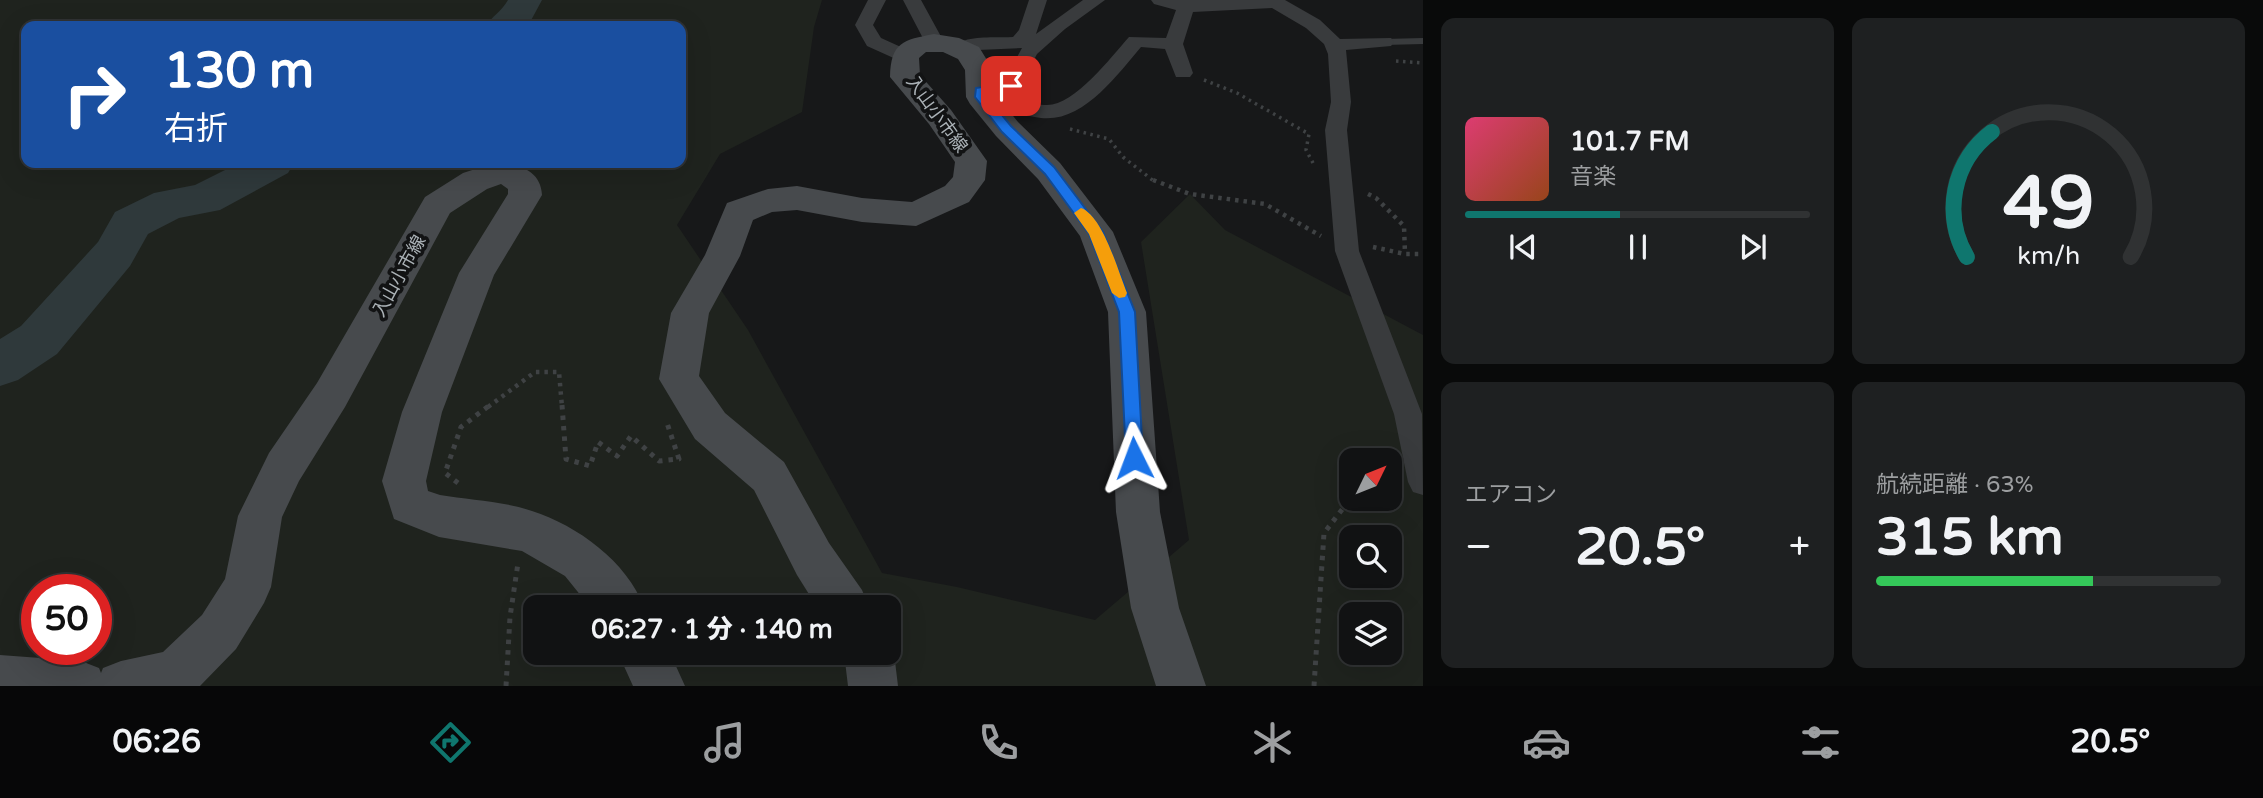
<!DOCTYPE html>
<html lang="ja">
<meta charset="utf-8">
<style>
:root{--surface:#111213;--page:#1e2021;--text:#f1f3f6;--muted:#9c9ea0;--line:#303233;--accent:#0f766e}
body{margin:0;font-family:"Varela Round","Noto Sans JP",sans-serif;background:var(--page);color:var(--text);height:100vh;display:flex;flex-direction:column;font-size:26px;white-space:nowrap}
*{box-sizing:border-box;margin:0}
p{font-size:23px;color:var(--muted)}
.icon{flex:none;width:38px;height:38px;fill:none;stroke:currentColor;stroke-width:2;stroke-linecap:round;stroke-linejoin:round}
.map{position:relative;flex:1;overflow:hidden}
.sheet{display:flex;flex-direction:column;gap:18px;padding:18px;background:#090a0a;width:840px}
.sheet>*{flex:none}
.hud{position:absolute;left:21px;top:21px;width:665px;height:147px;border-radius:14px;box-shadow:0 7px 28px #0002,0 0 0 2px var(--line);background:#1a4fa0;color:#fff;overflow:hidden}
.needle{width:46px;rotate:47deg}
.fabs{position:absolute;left:1339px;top:448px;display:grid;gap:14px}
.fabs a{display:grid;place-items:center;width:63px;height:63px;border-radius:14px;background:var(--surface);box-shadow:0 7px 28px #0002,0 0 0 2px var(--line);font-size:35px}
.speed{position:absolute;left:21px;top:574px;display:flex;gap:14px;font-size:35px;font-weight:700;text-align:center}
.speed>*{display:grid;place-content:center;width:91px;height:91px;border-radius:50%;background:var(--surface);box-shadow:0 7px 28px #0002,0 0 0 2px var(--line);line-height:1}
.speed .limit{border:10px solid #d22;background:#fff;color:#111}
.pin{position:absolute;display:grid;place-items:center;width:60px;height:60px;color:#fff;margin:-30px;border-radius:14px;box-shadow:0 4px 10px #0006}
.me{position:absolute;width:77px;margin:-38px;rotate:357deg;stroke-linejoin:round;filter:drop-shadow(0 0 5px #0008)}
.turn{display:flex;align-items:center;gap:24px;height:147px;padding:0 28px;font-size:32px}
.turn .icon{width:91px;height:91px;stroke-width:2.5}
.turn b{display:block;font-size:49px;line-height:60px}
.big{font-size:52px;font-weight:800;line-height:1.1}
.sheet .widget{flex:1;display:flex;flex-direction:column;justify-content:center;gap:10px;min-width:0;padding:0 24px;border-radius:14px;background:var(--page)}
.sheet .dial{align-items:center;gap:0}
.dial svg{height:182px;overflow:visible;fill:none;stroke:var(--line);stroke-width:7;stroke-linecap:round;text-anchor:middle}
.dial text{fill:var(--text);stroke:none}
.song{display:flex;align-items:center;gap:21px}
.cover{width:84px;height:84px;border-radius:10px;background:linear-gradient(135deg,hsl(340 70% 55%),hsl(20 70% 35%))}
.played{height:7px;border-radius:4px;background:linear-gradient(90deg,var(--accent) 45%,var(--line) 45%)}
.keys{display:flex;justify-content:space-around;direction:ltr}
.heat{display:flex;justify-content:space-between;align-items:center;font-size:38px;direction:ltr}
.charge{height:10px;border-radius:5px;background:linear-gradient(90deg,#34c759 63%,var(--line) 0)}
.sheet .tiles{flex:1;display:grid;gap:18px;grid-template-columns:repeat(2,1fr)}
.trip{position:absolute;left:523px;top:595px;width:378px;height:70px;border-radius:14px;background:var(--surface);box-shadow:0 7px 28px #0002,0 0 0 2px var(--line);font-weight:800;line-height:70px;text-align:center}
.dock{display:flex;height:112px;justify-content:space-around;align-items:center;background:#070708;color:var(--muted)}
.dock .icon{width:49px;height:49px}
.dock .active{color:var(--accent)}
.dock b{font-size:32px;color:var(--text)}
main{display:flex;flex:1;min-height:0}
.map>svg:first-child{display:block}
</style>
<main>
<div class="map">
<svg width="1423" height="686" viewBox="0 0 1423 686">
<rect width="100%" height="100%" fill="#171819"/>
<path fill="#1f231e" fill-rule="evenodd" d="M 0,0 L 822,0 L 814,27 L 802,112 L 720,154 L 677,225 L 748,330 L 882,573 L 957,587 L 1095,620 L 1189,540 L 1141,242 L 1190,194 L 1225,230 L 1423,335 L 1423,686 L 0,686 ZM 26,26 L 681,26 L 681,163 L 26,163 ZM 1351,460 L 1390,460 L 1390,499 L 1351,499 ZM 1351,537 L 1390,537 L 1390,576 L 1351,576 ZM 37,590 L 96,590 L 96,649 L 37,649 ZM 536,607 L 889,607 L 889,653 L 536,653 ZM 1351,614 L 1390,614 L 1390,653 L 1351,653 Z"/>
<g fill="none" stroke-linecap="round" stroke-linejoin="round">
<path fill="#2f393b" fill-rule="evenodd" d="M 508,0 L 542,0 L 528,26 L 486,26 C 492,16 502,11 508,0 Z
M 239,163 L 294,163 L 288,173 L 220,210 L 179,218 L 148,234 L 130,266 L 57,354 L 18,380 L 0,386 L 0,339 L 21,326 L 98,242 L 115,212 L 154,193 L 195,185 Z"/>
<path stroke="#3f4244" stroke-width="3.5" stroke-dasharray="2.5 4.5" stroke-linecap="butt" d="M 1396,61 L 1423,63
M 1204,80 L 1237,93 L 1309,134 L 1306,150 L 1313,163
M 1070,129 L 1109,139 L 1123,157 L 1155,182"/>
<path stroke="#3f4244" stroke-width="4.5" stroke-dasharray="3.5 5" stroke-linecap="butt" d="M 1153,180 L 1190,194 L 1265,204 L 1321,236
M 1368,194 L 1376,198 L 1404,226 L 1405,254
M 1373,247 L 1405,254 L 1423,254
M 488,407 L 535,372 L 559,372 L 562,407"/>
<path stroke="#3f4244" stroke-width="5" stroke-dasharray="4.5 6" stroke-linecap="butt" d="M 562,405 L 566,459 L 590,466 L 598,442 L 617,456 L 631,436 L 659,461 L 679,459 L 667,423
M 1381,460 L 1388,452
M 458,483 L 445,473 L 461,427 L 490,405
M 506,686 L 510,617 L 518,563
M 1314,686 L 1324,533 L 1351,498"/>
<path fill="#393b3d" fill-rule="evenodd" d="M 1423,38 L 1423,44 L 1384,45 L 1379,42 L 1384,39 Z"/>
<path fill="#393b3d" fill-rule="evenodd" d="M 868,0 L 886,0 L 873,25 L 881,38 L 912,52 L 915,56 L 912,60 L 898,60 L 867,46 L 855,25 Z
M 903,0 L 921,0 L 944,42 L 941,46 L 927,46 Z
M 1029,0 L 1047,0 L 1036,34 L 1083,0 L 1105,0 L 1065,29 L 1037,54 L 1018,90 L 1005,93 C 1018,98 1032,106 1047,105 C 1075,105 1111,57 1129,37 L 1166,38 L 1176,10 L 1154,4 L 1151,0 L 1285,0 L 1320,20 L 1340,39 L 1391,38 L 1394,42 L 1391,46 L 1346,50 L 1351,102 L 1347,130 L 1359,251 L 1422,414 L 1423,495 L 1413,492 L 1408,482 L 1394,414 L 1335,251 L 1325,130 L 1331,102 L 1328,54 L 1324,44 L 1306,28 L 1272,8 L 1193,12 L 1183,44 L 1193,73 L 1190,77 L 1176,77 L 1165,49 L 1141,47 C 1117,75 1083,123 1041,118 C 1017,115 995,104 973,95 L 970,91 L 973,87 L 1004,81 L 1022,48 L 978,50 L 960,55 L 950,49 C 963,34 994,38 1013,37 L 1019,30 Z"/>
<path fill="#474a4d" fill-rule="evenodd" d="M 934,34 L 959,38 L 979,47 L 993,70 L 996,95 L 1018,122 L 1060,163 L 1113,232 L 1146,312 L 1160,512 L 1179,608 L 1206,686 L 1156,686 L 1131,608 L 1116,512 L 1108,312 L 1080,236 L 1038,179 L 996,136 L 970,104 L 966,97 L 965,70 L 958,59 L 943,52 L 926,52 L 919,58 L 920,75 L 951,110 L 987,161 L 985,180 L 969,202 L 916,226 L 862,222 L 797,210 L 772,212 L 753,220 L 740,256 L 709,313 L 699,376 L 725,413 L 784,462 L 829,543 L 862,590 L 869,607 L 817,607 L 797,575 L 754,490 L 695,439 L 659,379 L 671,313 L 705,255 L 727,203 L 768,189 L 797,186 L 862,198 L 912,202 L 945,186 L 953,177 L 955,162 L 929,124 L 890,77 C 891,42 903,40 934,34 Z
M 494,163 C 516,163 541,169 542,195 L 494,275 L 442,412 L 426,481 L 428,491 L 440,495 C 469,500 503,501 532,511 C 578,526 626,561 644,607 L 590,607 L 565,576 L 522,551 L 439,537 L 394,519 L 382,481 L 402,412 L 459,273 L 508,194 L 508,189 L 501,184 L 487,189 L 450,213 L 345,407 L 299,481 L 282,517 L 271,587 L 264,603 L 236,649 L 200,686 L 0,686 L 0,655 L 81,661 L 99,668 L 101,673 L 103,668 L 121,661 L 163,652 L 202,615 L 225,579 L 238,516 L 269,453 L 317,383 L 425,197 L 463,173 Z
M 889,642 L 894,653 L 898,686 L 848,686 L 844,653 L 889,653 Z
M 618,653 L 670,653 L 685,686 L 633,686 Z"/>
</g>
<path fill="#1a73e8" stroke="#114b97" stroke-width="2" d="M 1011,82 L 1017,86 L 1015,89 L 987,94 L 987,97 L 1011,126 L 1054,167 L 1103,232 L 1135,312 L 1143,458 L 1141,464 L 1134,466 L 1128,464 L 1126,458 L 1119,312 L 1089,234 L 1045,174 L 1002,132 L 975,97 L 976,88 Z"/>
<path fill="#f59e0b" d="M 1081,208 C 1103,216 1118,271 1127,293 L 1125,297 L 1119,298 L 1112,293 L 1089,234 L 1074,213 Z"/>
<g text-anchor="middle" stroke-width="7" stroke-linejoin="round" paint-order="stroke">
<g font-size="18" fill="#abb2b7" stroke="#121314">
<text transform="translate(937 114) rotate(54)" y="6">入山小市線</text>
<text transform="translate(399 276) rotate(-61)" y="6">入山小市線</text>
</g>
</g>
</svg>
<div class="fabs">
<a><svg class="needle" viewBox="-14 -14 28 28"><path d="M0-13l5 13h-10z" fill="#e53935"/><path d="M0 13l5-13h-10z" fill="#9c9ea0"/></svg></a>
<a><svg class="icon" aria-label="search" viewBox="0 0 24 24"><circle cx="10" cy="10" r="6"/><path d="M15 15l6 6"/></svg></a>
<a><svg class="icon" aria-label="layers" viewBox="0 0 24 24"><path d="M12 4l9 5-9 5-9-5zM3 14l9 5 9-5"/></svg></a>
</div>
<div class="speed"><div class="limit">50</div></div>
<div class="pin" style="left:1011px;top:86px;background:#d93025"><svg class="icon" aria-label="arrive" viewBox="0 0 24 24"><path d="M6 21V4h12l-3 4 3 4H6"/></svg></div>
<svg class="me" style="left:1134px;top:458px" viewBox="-20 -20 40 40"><path d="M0-17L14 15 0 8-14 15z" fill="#1a73e8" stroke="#fff" stroke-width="4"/></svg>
<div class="trip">06:27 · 1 分 · 140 m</div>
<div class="hud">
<div class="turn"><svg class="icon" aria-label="right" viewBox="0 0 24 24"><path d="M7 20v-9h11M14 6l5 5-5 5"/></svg><div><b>130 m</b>右折</div></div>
</div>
</div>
<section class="sheet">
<div class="tiles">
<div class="widget">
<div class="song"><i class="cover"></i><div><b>101.7 FM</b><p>音楽</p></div></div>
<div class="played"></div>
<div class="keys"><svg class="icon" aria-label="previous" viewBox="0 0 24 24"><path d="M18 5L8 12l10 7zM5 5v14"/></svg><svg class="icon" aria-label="pause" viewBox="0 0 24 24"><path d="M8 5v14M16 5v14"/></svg><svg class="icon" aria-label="next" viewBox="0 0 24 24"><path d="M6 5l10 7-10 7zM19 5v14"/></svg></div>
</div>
<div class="widget dial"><svg viewBox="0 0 100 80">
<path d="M14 69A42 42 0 1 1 86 69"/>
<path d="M14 69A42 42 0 0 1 25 14" stroke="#0f766e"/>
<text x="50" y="56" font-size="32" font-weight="700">49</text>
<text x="50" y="72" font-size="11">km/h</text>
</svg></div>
<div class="widget"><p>エアコン</p>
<div class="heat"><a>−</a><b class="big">20.5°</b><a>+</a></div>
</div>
<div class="widget"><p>航続距離 · 63%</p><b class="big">315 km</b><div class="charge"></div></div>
</div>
</section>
</main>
<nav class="dock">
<b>06:26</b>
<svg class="icon active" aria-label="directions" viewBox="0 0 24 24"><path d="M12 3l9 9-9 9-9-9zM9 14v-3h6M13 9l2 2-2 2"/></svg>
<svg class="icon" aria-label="music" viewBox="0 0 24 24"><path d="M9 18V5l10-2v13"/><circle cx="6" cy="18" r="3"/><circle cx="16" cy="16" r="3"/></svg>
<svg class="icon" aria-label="phone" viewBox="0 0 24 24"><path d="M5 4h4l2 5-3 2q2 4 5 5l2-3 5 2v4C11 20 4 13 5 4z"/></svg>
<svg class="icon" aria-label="climate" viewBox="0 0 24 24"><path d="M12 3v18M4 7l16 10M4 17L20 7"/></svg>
<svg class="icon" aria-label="car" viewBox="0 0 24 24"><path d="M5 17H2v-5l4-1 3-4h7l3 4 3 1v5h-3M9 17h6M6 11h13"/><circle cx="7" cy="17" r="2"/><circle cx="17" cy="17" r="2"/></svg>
<svg class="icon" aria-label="filters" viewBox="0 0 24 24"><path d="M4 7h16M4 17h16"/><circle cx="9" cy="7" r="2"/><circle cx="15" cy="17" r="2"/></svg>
<b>20.5°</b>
</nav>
